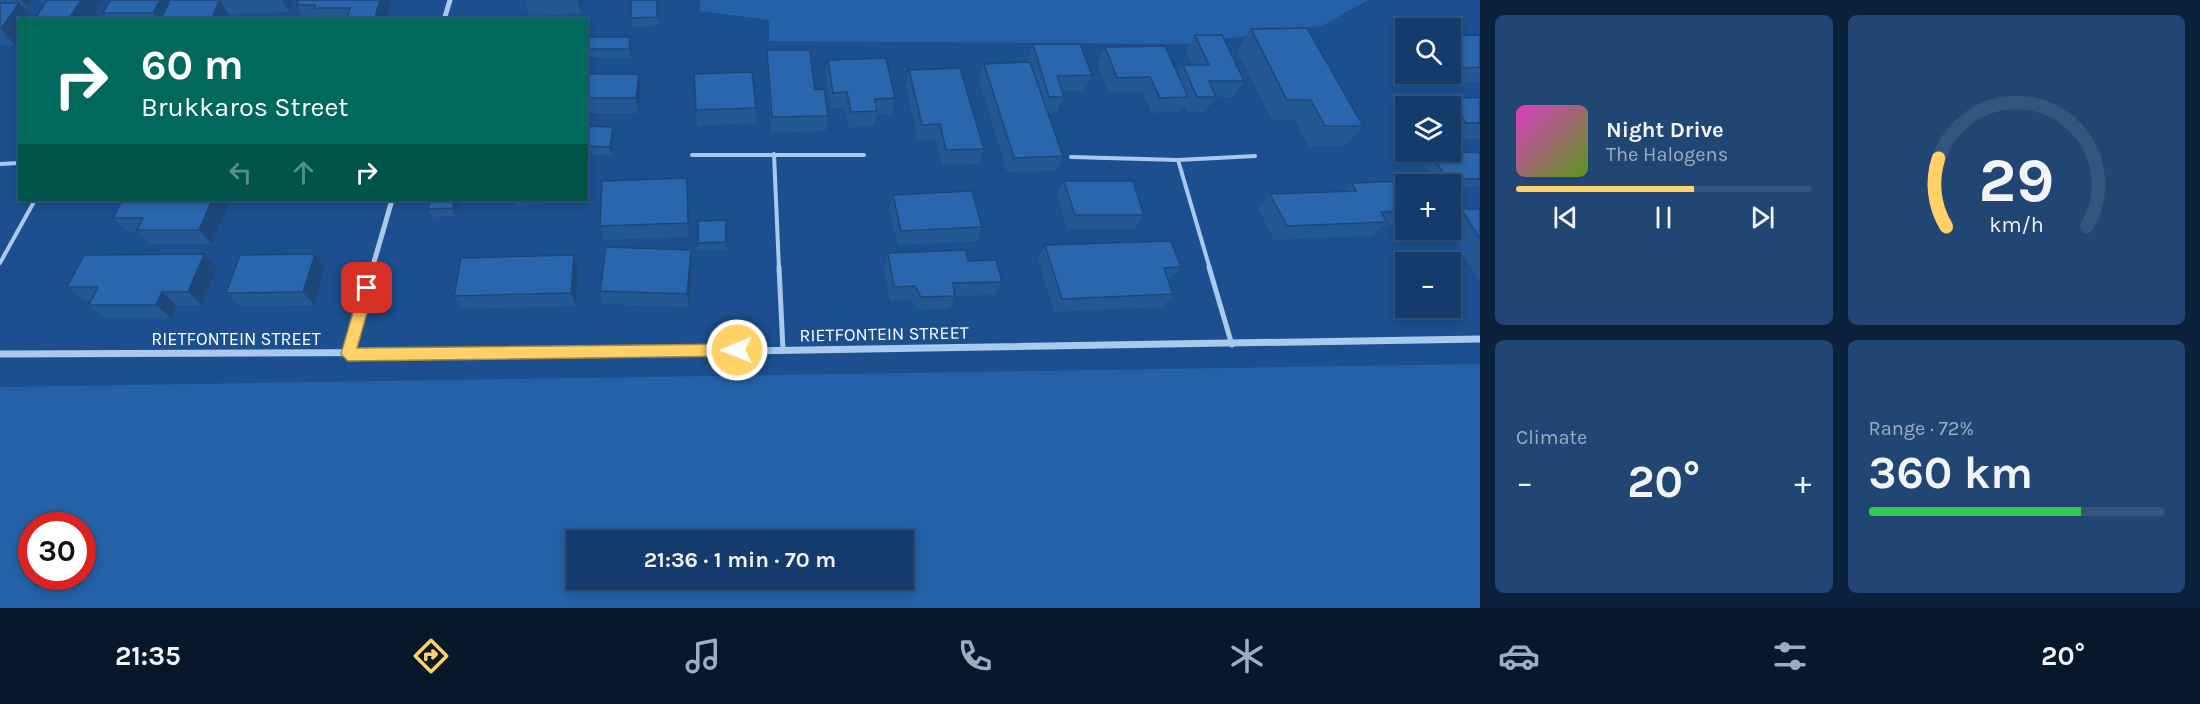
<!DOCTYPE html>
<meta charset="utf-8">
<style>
:root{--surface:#143b6b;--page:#214673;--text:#f1f3f6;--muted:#9dadc1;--line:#33557e;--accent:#ffd166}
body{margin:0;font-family:Karla,sans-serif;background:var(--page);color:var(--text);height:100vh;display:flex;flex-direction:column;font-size:22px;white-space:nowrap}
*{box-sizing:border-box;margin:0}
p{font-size:20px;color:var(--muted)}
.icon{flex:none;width:33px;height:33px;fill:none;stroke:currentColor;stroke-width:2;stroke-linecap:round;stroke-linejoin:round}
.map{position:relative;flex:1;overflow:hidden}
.drawer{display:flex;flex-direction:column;gap:15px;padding:15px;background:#0b203b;width:720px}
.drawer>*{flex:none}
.banner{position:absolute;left:18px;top:18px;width:570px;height:183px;border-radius:0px;box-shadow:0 3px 9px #0003,0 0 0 2px var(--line);background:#00695c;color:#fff;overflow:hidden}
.buttons{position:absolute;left:1395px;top:18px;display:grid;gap:12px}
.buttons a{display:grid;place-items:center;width:66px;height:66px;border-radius:0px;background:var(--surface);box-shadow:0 3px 9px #0003,0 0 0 2px var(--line);font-size:30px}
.speed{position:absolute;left:18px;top:512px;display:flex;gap:12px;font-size:30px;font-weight:700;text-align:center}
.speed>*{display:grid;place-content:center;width:78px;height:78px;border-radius:50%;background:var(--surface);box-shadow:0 3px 9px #0003,0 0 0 2px var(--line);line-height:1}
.speed .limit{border:9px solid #d22;background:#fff;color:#111}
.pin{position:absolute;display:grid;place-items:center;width:51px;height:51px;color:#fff;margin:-26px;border-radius:12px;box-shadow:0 3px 9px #0006}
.me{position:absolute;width:66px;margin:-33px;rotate:269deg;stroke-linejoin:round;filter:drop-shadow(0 0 4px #0008)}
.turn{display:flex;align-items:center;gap:21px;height:126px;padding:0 24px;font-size:27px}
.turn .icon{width:78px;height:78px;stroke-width:2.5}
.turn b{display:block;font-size:42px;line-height:51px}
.lanes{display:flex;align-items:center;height:57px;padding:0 24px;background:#0003;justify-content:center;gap:30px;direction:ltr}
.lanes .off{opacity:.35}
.big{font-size:45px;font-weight:700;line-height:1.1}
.drawer .tile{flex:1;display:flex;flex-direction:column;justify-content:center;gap:9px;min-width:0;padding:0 21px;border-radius:9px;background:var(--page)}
.drawer .dial{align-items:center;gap:0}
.dial svg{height:156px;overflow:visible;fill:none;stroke:var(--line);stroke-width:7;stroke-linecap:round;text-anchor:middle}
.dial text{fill:var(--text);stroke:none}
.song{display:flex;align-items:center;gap:18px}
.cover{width:72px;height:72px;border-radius:9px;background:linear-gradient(135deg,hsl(310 70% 55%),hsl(90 70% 35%))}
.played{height:6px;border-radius:3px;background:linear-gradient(90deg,var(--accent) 60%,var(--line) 60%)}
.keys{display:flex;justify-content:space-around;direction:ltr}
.heat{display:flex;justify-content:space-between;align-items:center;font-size:33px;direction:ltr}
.charge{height:9px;border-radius:4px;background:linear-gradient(90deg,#34c759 72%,var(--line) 0)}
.drawer .tiles{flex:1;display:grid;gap:15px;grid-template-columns:repeat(2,1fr)}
.trip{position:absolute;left:566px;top:530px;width:348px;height:60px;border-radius:0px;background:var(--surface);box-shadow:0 3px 9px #0003,0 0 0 2px var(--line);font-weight:700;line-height:60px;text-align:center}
.tabs{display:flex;height:96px;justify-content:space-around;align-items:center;background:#08182b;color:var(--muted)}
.tabs .icon{width:42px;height:42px}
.tabs .on{color:var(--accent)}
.tabs b{font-size:27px;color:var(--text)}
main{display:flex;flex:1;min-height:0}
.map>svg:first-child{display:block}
</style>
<main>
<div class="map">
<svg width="1480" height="608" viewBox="0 0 1480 608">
<rect width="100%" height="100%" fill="#1b4f8f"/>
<path fill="#2461a8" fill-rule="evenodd" d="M 700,0 L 1368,0 L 1322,26 L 1186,44 L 769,41 L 769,20 L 700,11 Z
M 1480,364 L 1480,608 L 0,608 L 0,387 ZM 32,525 L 82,525 L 82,576 L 32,576 ZM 576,540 L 903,540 L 903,579 L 576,579 Z"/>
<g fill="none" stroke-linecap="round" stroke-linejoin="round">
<path stroke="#a9c9ee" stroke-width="4" d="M 774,154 L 779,269
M 692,155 L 864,155
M 1071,157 L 1178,160 L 1255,156
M 1178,160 L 1210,269
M 0,164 L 20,163
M 0,263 L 35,200"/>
<path stroke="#a9c9ee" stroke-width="5" d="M 779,267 L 783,350
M 1209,267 L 1232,345"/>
<path stroke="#a9c9ee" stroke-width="5" d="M 444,20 L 450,0
M 372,269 L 392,200"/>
<path stroke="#a9c9ee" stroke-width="7" d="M 0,354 L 740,351 L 1480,339
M 348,354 L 373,267"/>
</g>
<path fill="#245895" d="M 0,0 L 32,0 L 27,7 L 23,7 L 33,18 L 15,45 L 0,45 Z
M 39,0 L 103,0 L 91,20 L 34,20 L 44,6 Z
M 109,0 L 293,0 L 289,12 L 229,15 L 228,20 L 108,20 L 103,13 L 110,1 Z
M 392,0 L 386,20 L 305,20 L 297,5 Z
M 525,0 L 582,0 L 581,14 L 529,16 Z
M 657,0 L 658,26 L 632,27 L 631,18 Z
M 1251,29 L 1363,126 L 1345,146 L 1308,146 L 1295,120 L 1272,120 L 1237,50 Z
M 1195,35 L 1244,81 L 1233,97 L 1216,97 L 1205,112 L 1187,112 L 1184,105 L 1179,112 L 1151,113 L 1142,92 L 1109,93 L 1097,63 L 1105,47 L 1178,74 L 1183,65 L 1193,65 L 1186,51 Z
M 1480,35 L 1480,82 L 1449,83 L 1443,74 L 1450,74 L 1450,36 Z
M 1033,44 L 1092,75 L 1084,91 L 1062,91 L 1064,97 L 1057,112 L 1048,113 L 1063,156 L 1056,171 L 1007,172 L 979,80 L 984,64 L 1028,63 L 1027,60 Z
M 631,45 L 630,58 L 590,57 L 588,49 Z
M 767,50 L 815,90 L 828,116 L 826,131 L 771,133 L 767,66 Z
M 828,60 L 895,98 L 892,114 L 877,114 L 874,126 L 848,128 L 845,108 L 832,108 L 826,75 Z
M 909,70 L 984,149 L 978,164 L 942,165 L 935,139 L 918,140 L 906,86 Z
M 586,74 L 639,74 L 641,90 L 638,113 L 586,113 Z
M 694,74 L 756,108 L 755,123 L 697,126 Z
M 1450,97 L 1480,98 L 1480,139 L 1450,138 L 1450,106 L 1441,106 Z
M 586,126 L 613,127 L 614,135 L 611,155 L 586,154 Z
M 1430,153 L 1480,155 L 1480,186 L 1450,187 L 1450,184 L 1437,184 L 1421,161 Z
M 687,178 L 689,237 L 604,240 L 600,226 Z
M 1064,181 L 1144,215 L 1135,229 L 1067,229 L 1057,195 Z
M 1352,183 L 1406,185 L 1406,224 L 1383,225 L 1372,236 L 1274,240 L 1258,209 L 1270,194 L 1344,191 Z
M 893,195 L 982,227 L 977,241 L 898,245 L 889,209 Z
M 230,200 L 212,244 L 151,244 L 138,232 L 128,232 L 113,218 Z
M 431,200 L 459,200 L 456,216 L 432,217 L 428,209 Z
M 514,200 L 546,200 L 546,203 L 516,207 Z
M 1461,209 L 1480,209 L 1480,281 L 1448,230 L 1450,230 L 1450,218 Z
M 726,220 L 726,250 L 698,250 L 698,243 Z
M 1045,245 L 1181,267 L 1170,280 L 1168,280 L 1173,294 L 1163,307 L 1054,312 L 1038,259 Z
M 888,253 L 968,261 L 1002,282 L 995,295 L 955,296 L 950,309 L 917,310 L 911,299 L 890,300 L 884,266 Z
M 574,255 L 578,268 L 576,306 L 461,309 L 454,296 Z
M 692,263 L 689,307 L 603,304 L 600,291 Z
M 325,267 L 314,305 L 239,306 L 226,293 Z
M 217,268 L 202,305 L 176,305 L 171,318 L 105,318 L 89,305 L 91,300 L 84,300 L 67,287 Z"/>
<path fill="#1d4779" d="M 21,0 L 32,0 L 27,7 Z
M 81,0 L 103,0 L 91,20 L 68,20 Z
M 160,0 L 180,0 L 170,20 L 158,20 L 153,13 Z
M 220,0 L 229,15 L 228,20 L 213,20 L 212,19 Z
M 282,0 L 293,0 L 289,12 Z
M 380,0 L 392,0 L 386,20 L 374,20 Z
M 578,0 L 582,0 L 581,14 Z
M 19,3 L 33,18 L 32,20 L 20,20 L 20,39 L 15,45 L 1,29 Z
M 630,37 L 631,45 L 630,58 L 629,49 Z
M 639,74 L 641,90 L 638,113 L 636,98 Z
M 613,127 L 614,135 L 611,155 L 610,147 Z
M 687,178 L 688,193 L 689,237 L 688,223 Z
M 212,200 L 230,200 L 212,244 L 199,230 Z
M 454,200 L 459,200 L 456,216 L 453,208 Z
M 691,250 L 692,263 L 689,307 L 687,294 Z
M 204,254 L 217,268 L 202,305 L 188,292 Z
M 315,254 L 325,267 L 314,305 L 303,292 Z
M 574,255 L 578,268 L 576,306 L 571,293 Z
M 162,292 L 176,305 L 171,318 L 156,305 Z"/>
<path fill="#2a66ad" stroke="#1d4779" stroke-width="1.5" d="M 47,0 L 81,0 L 68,20 L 34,20 Z
M 110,0 L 160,0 L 153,13 L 103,13 Z
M 170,0 L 219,0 L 212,19 L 161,20 Z
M 298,0 L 380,0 L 374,20 L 347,20 L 350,8 L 314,8 L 315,5 L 297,5 Z
M 631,0 L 657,0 L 657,17 L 631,18 Z
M 0,3 L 19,3 L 1,29 L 0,29 Z
M 1307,28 L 1363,126 L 1325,126 L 1311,100 L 1287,100 L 1251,29 Z
M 1195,35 L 1222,35 L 1244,81 L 1209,81 L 1216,97 L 1197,97 L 1183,65 L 1209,65 Z
M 1480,35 L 1480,67 L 1464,68 L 1450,49 L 1450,36 Z
M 590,37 L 630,37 L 629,49 L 588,49 Z
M 1033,44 L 1080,44 L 1092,75 L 1057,76 L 1064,97 L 1049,97 Z
M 1165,46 L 1188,97 L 1160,98 L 1150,77 L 1117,78 L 1105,47 Z
M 767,50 L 810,50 L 815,90 L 824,89 L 828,116 L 772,117 Z
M 886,58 L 895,98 L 875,99 L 877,111 L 851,112 L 847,92 L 833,93 L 828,60 Z
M 1030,62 L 1063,156 L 1014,158 L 984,64 Z
M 960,68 L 984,149 L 946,150 L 940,124 L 922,125 L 909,70 Z
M 752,72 L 756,108 L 696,110 L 694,74 Z
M 586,74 L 639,74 L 636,98 L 586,98 Z
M 1450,97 L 1480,98 L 1480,123 L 1466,123 Z
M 586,126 L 613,127 L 610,147 L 586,146 Z
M 1478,152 L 1480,155 L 1480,179 L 1447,179 L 1430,153 Z
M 687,178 L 688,223 L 600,226 L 602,181 Z
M 1064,181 L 1133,181 L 1144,215 L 1075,215 Z
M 1403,181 L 1406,185 L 1406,211 L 1381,212 L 1387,222 L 1287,226 L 1270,194 L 1356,191 L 1352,183 Z
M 972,191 L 982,227 L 901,231 L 893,195 Z
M 122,200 L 212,200 L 199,230 L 137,230 L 143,218 L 113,218 Z
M 431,200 L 454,200 L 453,208 L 428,209 Z
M 1461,209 L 1480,209 L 1480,239 Z
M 726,220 L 726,242 L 698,243 L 698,221 Z
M 1171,241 L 1181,267 L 1164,268 L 1173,294 L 1062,299 L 1045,245 Z
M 606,247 L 691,250 L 687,294 L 600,291 Z
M 966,250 L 968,261 L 996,260 L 1002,282 L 953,283 L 955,296 L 921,297 L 915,286 L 894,287 L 888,253 Z
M 204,254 L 188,292 L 162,292 L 156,305 L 89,305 L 98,287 L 67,287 L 84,255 Z
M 315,254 L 303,292 L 226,293 L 240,255 Z
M 574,255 L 571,293 L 454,296 L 461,258 Z"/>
<path fill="#ffd166" stroke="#a68842" stroke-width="1.5" d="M 367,282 L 374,288 L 357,348 L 737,344 L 744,350 L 737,356 L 348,361 L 341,354 L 360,288 Z"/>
<g text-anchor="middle" stroke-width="6" stroke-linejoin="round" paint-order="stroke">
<g font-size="18" fill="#fff" stroke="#1b4f8f">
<text transform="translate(884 334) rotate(-1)" y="6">RIETFONTEIN STREET</text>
<text x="236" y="345">RIETFONTEIN STREET</text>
</g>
</g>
</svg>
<div class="buttons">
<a><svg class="icon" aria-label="search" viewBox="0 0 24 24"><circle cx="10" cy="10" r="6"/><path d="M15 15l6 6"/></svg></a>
<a><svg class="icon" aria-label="layers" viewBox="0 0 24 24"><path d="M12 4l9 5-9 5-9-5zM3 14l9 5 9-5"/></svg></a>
<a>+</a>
<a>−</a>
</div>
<div class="speed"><div class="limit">30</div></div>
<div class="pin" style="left:367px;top:288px;background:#d93025"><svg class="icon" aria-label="arrive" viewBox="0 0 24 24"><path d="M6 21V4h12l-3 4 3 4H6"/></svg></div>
<svg class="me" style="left:737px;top:350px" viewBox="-20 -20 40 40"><circle r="17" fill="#ffd166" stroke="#fff" stroke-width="3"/><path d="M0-11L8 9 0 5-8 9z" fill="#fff"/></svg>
<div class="trip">21:36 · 1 min · 70 m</div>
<div class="banner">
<div class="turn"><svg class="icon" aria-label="right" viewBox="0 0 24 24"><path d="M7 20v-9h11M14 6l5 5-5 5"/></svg><div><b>60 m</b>Brukkaros Street</div></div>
<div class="lanes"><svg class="icon off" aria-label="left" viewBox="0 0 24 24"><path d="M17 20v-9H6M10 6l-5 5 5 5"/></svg><svg class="icon off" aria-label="ahead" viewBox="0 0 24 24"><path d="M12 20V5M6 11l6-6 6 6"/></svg><svg class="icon" aria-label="right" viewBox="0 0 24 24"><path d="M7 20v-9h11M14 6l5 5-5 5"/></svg></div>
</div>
</div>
<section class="drawer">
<div class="tiles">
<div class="tile">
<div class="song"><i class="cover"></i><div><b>Night Drive</b><p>The Halogens</p></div></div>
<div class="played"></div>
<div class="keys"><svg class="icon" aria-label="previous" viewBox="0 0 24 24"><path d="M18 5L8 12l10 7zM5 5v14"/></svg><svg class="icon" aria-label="pause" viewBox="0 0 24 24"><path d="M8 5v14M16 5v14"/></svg><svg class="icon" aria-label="next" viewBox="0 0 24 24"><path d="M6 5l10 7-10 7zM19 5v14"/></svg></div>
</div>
<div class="tile dial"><svg viewBox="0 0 100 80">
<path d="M14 69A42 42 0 1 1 86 69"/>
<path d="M14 69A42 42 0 0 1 10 34" stroke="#ffd166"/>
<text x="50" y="56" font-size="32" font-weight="700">29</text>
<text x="50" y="72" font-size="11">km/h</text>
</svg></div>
<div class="tile"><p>Climate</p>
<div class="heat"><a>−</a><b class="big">20°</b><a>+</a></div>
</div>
<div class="tile"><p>Range · 72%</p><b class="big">360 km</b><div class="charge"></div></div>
</div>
</section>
</main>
<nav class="tabs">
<b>21:35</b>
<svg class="icon on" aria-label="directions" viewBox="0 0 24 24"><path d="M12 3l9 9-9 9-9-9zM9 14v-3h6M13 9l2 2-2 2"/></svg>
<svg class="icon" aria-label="music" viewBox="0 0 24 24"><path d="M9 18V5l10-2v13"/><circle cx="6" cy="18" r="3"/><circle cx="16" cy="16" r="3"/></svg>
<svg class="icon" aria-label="phone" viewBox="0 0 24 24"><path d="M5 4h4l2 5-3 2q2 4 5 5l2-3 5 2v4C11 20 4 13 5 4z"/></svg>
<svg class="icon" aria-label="climate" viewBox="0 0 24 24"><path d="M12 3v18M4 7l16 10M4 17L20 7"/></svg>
<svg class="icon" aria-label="car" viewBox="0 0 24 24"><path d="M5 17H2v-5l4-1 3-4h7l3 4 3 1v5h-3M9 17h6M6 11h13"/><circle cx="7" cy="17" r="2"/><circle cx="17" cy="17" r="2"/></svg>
<svg class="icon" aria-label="filters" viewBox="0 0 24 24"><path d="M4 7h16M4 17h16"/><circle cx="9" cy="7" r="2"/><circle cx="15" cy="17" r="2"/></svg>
<b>20°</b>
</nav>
